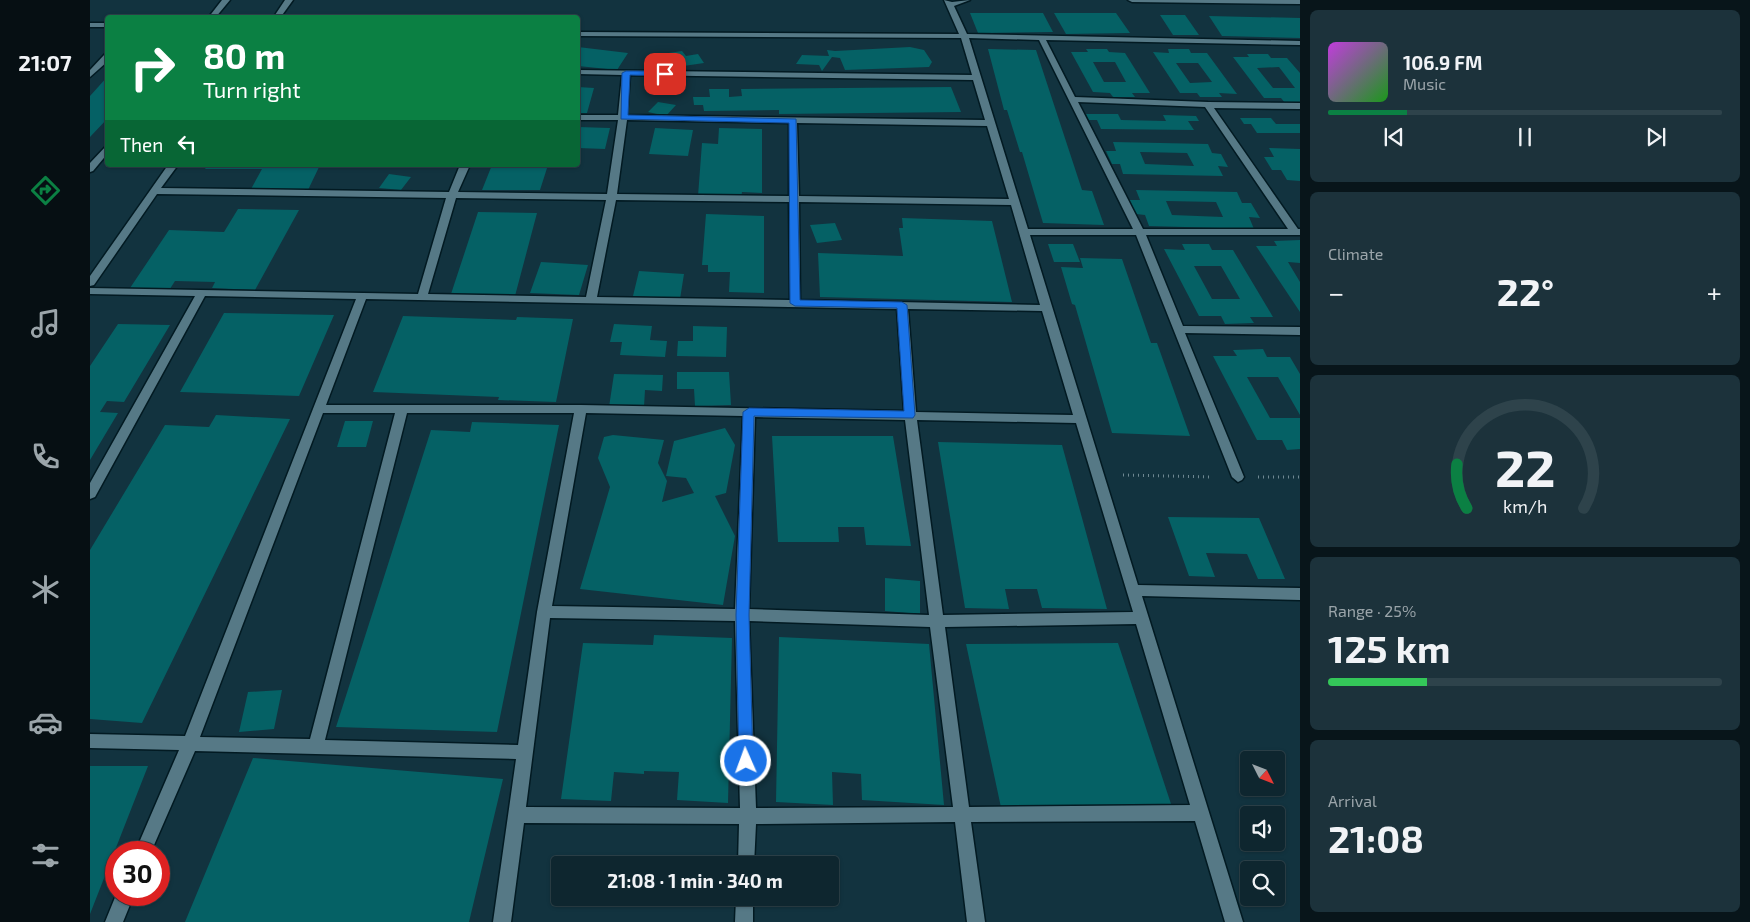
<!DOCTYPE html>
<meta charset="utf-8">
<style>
:root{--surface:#0e262f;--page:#1c323b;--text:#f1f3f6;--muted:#9ba5aa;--line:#2e434b;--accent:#0b8043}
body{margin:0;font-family:"Exo 2",sans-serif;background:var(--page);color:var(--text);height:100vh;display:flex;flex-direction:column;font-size:19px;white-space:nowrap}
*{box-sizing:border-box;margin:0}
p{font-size:16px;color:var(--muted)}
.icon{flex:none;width:28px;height:28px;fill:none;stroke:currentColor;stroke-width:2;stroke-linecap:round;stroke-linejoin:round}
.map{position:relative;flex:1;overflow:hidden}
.panel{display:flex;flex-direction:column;gap:10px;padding:10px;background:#08151a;width:450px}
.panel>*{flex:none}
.top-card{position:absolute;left:15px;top:15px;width:475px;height:152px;border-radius:5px;box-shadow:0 1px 4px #0004,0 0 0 1px var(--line);background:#0b8043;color:#fff;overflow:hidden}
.needle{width:32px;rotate:132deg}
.tools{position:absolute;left:1150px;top:751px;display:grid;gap:10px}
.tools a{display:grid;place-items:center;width:45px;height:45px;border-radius:5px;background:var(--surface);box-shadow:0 1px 4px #0004,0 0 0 1px var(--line);font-size:25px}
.speed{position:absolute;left:15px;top:841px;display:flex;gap:10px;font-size:25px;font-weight:700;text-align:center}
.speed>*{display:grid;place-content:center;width:65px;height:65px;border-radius:50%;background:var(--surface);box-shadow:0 1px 4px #0004,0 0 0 1px var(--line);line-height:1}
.speed .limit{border:8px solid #d22;background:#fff;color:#111}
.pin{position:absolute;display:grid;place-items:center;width:42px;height:42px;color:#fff;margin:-21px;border-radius:10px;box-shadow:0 2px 8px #0006}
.me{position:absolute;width:55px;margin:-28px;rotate:358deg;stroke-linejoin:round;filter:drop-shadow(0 0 4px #0008)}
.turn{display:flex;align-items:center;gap:18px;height:105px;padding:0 15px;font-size:22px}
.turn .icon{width:65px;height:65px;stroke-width:2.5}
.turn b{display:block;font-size:35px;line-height:42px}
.then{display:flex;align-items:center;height:48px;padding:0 15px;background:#0003;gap:10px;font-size:19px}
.big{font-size:38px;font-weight:700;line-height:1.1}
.panel .tile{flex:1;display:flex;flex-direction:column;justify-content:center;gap:8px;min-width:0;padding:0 18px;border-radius:8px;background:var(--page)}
.panel .dial{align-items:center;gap:0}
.dial svg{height:130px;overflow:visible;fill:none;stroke:var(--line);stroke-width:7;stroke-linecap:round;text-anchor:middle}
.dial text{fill:var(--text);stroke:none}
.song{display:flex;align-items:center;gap:15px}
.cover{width:60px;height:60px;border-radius:8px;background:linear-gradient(135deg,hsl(290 70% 55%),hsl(120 70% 35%))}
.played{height:5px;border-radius:2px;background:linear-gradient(90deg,var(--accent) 20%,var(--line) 20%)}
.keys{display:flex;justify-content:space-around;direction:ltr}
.heat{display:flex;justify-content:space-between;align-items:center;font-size:28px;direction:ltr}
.charge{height:8px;border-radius:4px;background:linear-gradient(90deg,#34c759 25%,var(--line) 0)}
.trip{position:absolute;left:461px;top:856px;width:288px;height:50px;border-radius:5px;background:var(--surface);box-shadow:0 1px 4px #0004,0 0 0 1px var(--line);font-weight:700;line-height:50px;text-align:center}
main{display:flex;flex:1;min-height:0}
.dock{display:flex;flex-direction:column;width:90px;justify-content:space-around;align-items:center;background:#060f13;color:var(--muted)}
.dock .icon{width:35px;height:35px}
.dock .current{color:var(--accent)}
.dock b{font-size:22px;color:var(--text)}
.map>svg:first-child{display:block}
</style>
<main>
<nav class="dock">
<b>21:07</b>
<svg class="icon current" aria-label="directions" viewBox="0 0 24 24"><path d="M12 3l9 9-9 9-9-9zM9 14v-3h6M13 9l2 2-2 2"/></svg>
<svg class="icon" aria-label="music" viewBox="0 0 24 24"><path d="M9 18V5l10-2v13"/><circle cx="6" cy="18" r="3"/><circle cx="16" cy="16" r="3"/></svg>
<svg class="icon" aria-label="phone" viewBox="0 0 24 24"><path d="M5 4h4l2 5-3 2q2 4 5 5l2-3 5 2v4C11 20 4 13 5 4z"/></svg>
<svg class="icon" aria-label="climate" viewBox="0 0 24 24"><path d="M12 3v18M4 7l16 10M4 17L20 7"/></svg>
<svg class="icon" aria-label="car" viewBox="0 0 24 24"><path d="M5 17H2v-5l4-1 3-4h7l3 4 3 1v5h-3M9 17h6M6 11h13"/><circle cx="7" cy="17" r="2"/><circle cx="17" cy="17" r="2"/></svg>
<svg class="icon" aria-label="filters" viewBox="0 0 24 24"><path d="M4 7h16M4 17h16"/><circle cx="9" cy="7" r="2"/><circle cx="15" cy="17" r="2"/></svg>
</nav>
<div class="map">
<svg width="1210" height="922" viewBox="0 0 1210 922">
<rect width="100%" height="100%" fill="#12333f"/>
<path fill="#056165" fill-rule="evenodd" d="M 880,13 L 953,13 L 963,32 L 888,33 Z
M 964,13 L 1026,13 L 1040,33 L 976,34 Z
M 1070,15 L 1095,15 L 1109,35 L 1083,35 Z
M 1119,16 L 1210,18 L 1210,38 L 1132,36 Z
M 488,47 L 538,53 L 527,70 L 488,66 Z
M 820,47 L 834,50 L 842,62 L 839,67 L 755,70 L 750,58 L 742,57 L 732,71 L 729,65 L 706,64 L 712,55 L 739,56 L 737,50 L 745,51 Z
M 898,49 L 946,50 L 992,190 L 1002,191 L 1014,225 L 953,223 L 932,152 L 930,152 L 917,110 L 914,110 Z
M 996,49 L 1017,49 L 1019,52 L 1035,53 L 1060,93 L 1042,93 L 1045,97 L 1023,97 L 1020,93 L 1003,92 L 981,52 L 998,52 ZM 1003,62 L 1025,62 L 1036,82 L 1014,82 Z
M 1078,49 L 1099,49 L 1101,53 L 1117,53 L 1147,94 L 1129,93 L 1132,97 L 1110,97 L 1107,93 L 1090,93 L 1063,52 L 1079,53 ZM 1086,63 L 1108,63 L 1122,82 L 1100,83 Z
M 592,51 L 596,56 L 608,54 L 614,63 L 580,68 L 572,54 Z
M 1157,54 L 1178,54 L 1181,58 L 1197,58 L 1210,73 L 1210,103 L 1195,103 L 1191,98 L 1174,98 L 1143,57 L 1159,57 ZM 1189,67 L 1205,88 L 1183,88 L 1167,68 Z
M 18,76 L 18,118 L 0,137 L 0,96 Z
M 488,87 L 504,88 L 497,113 L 488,113 Z
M 861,87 L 871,112 L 689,114 L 689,110 L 614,111 L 613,105 L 604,105 L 603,97 L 620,97 L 619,89 L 639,89 L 639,97 L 652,96 L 651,89 Z
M 568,102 L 586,105 L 576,116 L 558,112 Z
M 996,114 L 1028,114 L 1031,120 L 1076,121 L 1073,115 L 1106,116 L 1109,121 L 1098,121 L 1104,130 L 1011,129 L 1007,120 L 999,120 Z
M 1150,118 L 1181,118 L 1186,124 L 1210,124 L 1210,133 L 1167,133 L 1161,124 L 1154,124 Z
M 488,127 L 520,128 L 515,149 L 488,148 Z
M 565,128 L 603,130 L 598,156 L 559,154 Z
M 629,128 L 672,129 L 672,193 L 652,192 L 651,197 L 608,196 L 612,143 L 628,144 Z
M 1023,142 L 1118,144 L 1122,153 L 1131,154 L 1138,167 L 1128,166 L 1133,176 L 1033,174 L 1030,164 L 1022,164 L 1016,151 L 1026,151 ZM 1050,152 L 1097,153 L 1104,166 L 1055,164 Z
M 1179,148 L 1210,149 L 1210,181 L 1197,180 L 1191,170 L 1182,170 L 1174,157 L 1184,157 Z
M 118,165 L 230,165 L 218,190 L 161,189 L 172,169 L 115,169 Z
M 402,165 L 458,165 L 450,190 L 392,190 Z
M 299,174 L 321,177 L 311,190 L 289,188 Z
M 1046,190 L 1147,192 L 1152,203 L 1161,203 L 1170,218 L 1159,217 L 1164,229 L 1059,226 L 1055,215 L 1046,214 L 1039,200 L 1050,200 ZM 1076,201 L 1126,202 L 1133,217 L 1082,215 Z
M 148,209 L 209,210 L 165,290 L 122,288 L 125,282 L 85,281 L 78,292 L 38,291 L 79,230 L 134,232 Z
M 388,212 L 447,213 L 425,296 L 361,294 Z
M 616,214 L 674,216 L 674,293 L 639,292 L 640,272 L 618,272 L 618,265 L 612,265 Z
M 812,218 L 902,221 L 922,302 L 730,297 L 728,253 L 813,256 L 809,228 L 813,228 Z
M 745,223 L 752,240 L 727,243 L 720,225 Z
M 1210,240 L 1210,263 L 1198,262 L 1210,282 L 1210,312 L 1166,246 L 1187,246 L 1184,241 Z
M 958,244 L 983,244 L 990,262 L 964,262 Z
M 1092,244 L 1119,244 L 1122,250 L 1143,250 L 1183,317 L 1160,317 L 1164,323 L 1135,324 L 1131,316 L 1109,316 L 1074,249 L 1095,250 ZM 1104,266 L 1131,266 L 1150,299 L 1122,299 Z
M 990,258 L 1032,259 L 1061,343 L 1067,343 L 1100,436 L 1022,433 L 985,305 L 982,304 L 971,267 L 993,268 Z
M 451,262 L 498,265 L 489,295 L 440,293 Z
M 549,271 L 594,274 L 590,299 L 543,296 Z
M 134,313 L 244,315 L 209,396 L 90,392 Z
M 313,316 L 426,320 L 427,317 L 483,319 L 466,402 L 408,400 L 409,397 L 283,392 Z
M 28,324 L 80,325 L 34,402 L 17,401 L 10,412 L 28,413 L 0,460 L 0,366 Z
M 524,324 L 562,326 L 560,340 L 577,341 L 575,357 L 530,355 L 532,342 L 520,342 Z
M 603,326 L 637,327 L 636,357 L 587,356 L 588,341 L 603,341 Z
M 1173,349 L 1177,357 L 1200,357 L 1210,374 L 1210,415 L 1188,377 L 1157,377 L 1180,418 L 1210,418 L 1210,449 L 1197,450 L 1192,440 L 1167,440 L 1123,356 L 1147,356 L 1143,350 Z
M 587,372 L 639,372 L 641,405 L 605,406 L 604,389 L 587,389 Z
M 524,374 L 573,375 L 572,391 L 555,390 L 554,407 L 519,407 Z
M 126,415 L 200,419 L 52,723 L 0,719 L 0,550 L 75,425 L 119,427 Z
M 255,421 L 283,421 L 276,447 L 247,447 Z
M 382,422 L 469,425 L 407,732 L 246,727 L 341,430 L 380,432 Z
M 635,428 L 645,445 L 636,493 L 625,496 L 645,536 L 633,605 L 490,589 L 520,487 L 508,458 L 514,437 L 523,435 L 574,440 L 568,463 L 577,481 L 572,502 L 604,493 L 596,478 L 576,476 L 584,441 Z
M 682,436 L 803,436 L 821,546 L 776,545 L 774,527 L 748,527 L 749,542 L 688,542 Z
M 848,442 L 972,445 L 1017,609 L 952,608 L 947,589 L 915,589 L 919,609 L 875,608 Z
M 1078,517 L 1169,518 L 1195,579 L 1168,579 L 1157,554 L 1116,553 L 1125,577 L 1099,576 Z
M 795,578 L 830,581 L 830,614 L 795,611 Z
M 564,635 L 642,638 L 638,803 L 587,800 L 589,772 L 554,771 L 554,774 L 524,772 L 521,801 L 471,799 L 493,643 L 563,645 Z
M 689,637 L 839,644 L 854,805 L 772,800 L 771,774 L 742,772 L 743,805 L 686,802 Z
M 1028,643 L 1083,810 L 912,812 L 876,644 Z
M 192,690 L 184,729 L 149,732 L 158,692 Z
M 163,758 L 413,779 L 379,922 L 95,922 Z
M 0,766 L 58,766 L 0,914 Z"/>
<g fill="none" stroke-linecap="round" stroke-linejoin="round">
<g stroke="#021a22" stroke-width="3">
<path id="minor" d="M 132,0 L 140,0 L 125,18 L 118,18 Z
M 195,0 L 203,0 L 190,18 L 183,18 Z
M 854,0 L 862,2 L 880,0 L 864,6 L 877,34 L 1210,41 L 1210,45 L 956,40 L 985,97 L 1118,102 L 1210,103 L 1210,109 L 1124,108 L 1208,229 L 1210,229 L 1210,235 L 1056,235 L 1093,326 L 1210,327 L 1210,335 L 1095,333 L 1154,477 L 1152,480 L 1148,482 L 1142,477 L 1046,235 L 940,235 L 1048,585 L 1210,588 L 1210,600 L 1052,596 L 1153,922 L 1135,922 L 1105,821 L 881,822 L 895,922 L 877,922 L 865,822 L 666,824 L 664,865 L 648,865 L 649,824 L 434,823 L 421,922 L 403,922 L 426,759 L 105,751 L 61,852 L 45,852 L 89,750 L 0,748 L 0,734 L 95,736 L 266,299 L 115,296 L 5,497 L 0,499 L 0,483 L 105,296 L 0,294 L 0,288 L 328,294 L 356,198 L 67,194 L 4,285 L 0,286 L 0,276 L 78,165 L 88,165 L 71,188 L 359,192 L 370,165 L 380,165 L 368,192 L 517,194 L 528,120 L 488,120 L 488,115 L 528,115 L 532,75 L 488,74 L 488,70 L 882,75 L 871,38 L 488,36 L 488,32 L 869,34 ZM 879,38 L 949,40 L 1043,229 L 938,229 ZM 540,75 L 883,80 L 895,120 L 537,115 ZM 988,102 L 1115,107 L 1198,229 L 1053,229 ZM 537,120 L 699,123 L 699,196 L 527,194 ZM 707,123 L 897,126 L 919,199 L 709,196 ZM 366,198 L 516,200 L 496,297 L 338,294 ZM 526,200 L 699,202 L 700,300 L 507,297 ZM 709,202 L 921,205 L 950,305 L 710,300 ZM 276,299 L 807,309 L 814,411 L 491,405 L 236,405 ZM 818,309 L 952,311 L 983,415 L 826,412 ZM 233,413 L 305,413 L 220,739 L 110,737 ZM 317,413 L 484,413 L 447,612 L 428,745 L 235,740 ZM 496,413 L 653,416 L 645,609 L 462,606 ZM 665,417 L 815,420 L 839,615 L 659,609 ZM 827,420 L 986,423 L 1043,612 L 853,615 ZM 460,618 L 645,621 L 650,808 L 436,807 ZM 659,621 L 840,627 L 863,807 L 666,808 ZM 1046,624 L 1100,805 L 879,807 L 855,627 Z
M 1038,0 L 1210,0 L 1210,4 L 1042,2 Z
M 0,23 L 18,23 L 18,27 L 0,27 Z
M 15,54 L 18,54 L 18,61 L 0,77 L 0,70 Z
M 18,144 L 18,153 L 3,171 L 0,172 L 0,163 Z
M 26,895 L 44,895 L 33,922 L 15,922 Z
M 646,898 L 663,898 L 663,922 L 645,922 Z"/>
</g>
<path stroke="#6e8892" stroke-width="3" stroke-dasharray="1 4" stroke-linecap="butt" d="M 1033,475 L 1122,477
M 1168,477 L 1210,477"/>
<use href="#minor" fill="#567986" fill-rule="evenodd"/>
</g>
<path fill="#1a73e8" stroke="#114b97" d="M 536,71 L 575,71 L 579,74 L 575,76 L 540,75 L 538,115 L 706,119 L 710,300 L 812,302 L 817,305 L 825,415 L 823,418 L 664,416 L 659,615 L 663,761 L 661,766 L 656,768 L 651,766 L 649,761 L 646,615 L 653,412 L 659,408 L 814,411 L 807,308 L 705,306 L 700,303 L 699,123 L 531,119 L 532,73 Z"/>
</svg>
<div class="tools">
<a><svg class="needle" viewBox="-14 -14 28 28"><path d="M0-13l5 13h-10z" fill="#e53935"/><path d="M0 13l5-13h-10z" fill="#9ba5aa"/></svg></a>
<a><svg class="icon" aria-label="sound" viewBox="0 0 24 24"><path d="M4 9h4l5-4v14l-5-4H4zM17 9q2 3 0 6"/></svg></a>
<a><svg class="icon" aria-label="search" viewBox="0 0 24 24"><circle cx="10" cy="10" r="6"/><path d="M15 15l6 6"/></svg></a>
</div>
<div class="speed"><div class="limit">30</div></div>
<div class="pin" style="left:575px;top:74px;background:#d93025"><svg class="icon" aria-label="arrive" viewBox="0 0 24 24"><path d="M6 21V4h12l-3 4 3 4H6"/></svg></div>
<svg class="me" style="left:656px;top:761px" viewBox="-20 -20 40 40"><circle r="17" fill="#1a73e8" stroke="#fff" stroke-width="3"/><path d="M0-11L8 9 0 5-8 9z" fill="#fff"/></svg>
<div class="trip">21:08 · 1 min · 340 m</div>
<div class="top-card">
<div class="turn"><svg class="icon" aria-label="right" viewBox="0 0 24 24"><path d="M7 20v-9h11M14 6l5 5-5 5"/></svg><div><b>80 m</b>Turn right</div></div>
<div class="then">Then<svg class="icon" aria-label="left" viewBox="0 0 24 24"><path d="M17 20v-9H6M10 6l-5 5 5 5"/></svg></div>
</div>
</div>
<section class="panel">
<div class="tile">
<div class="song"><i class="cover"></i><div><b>106.9 FM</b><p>Music</p></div></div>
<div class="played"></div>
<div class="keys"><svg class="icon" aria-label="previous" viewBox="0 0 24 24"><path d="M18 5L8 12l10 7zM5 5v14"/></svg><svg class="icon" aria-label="pause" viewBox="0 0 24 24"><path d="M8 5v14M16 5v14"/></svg><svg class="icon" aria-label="next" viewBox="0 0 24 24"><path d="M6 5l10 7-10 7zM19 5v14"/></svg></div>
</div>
<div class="tile"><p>Climate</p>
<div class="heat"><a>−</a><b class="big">22°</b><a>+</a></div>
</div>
<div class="tile dial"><svg viewBox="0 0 100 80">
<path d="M14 69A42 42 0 1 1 86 69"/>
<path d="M14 69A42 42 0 0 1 8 42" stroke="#0b8043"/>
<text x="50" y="56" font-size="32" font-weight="700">22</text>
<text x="50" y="72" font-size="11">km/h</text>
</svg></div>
<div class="tile"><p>Range · 25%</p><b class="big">125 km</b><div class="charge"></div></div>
<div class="tile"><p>Arrival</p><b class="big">21:08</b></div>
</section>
</main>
